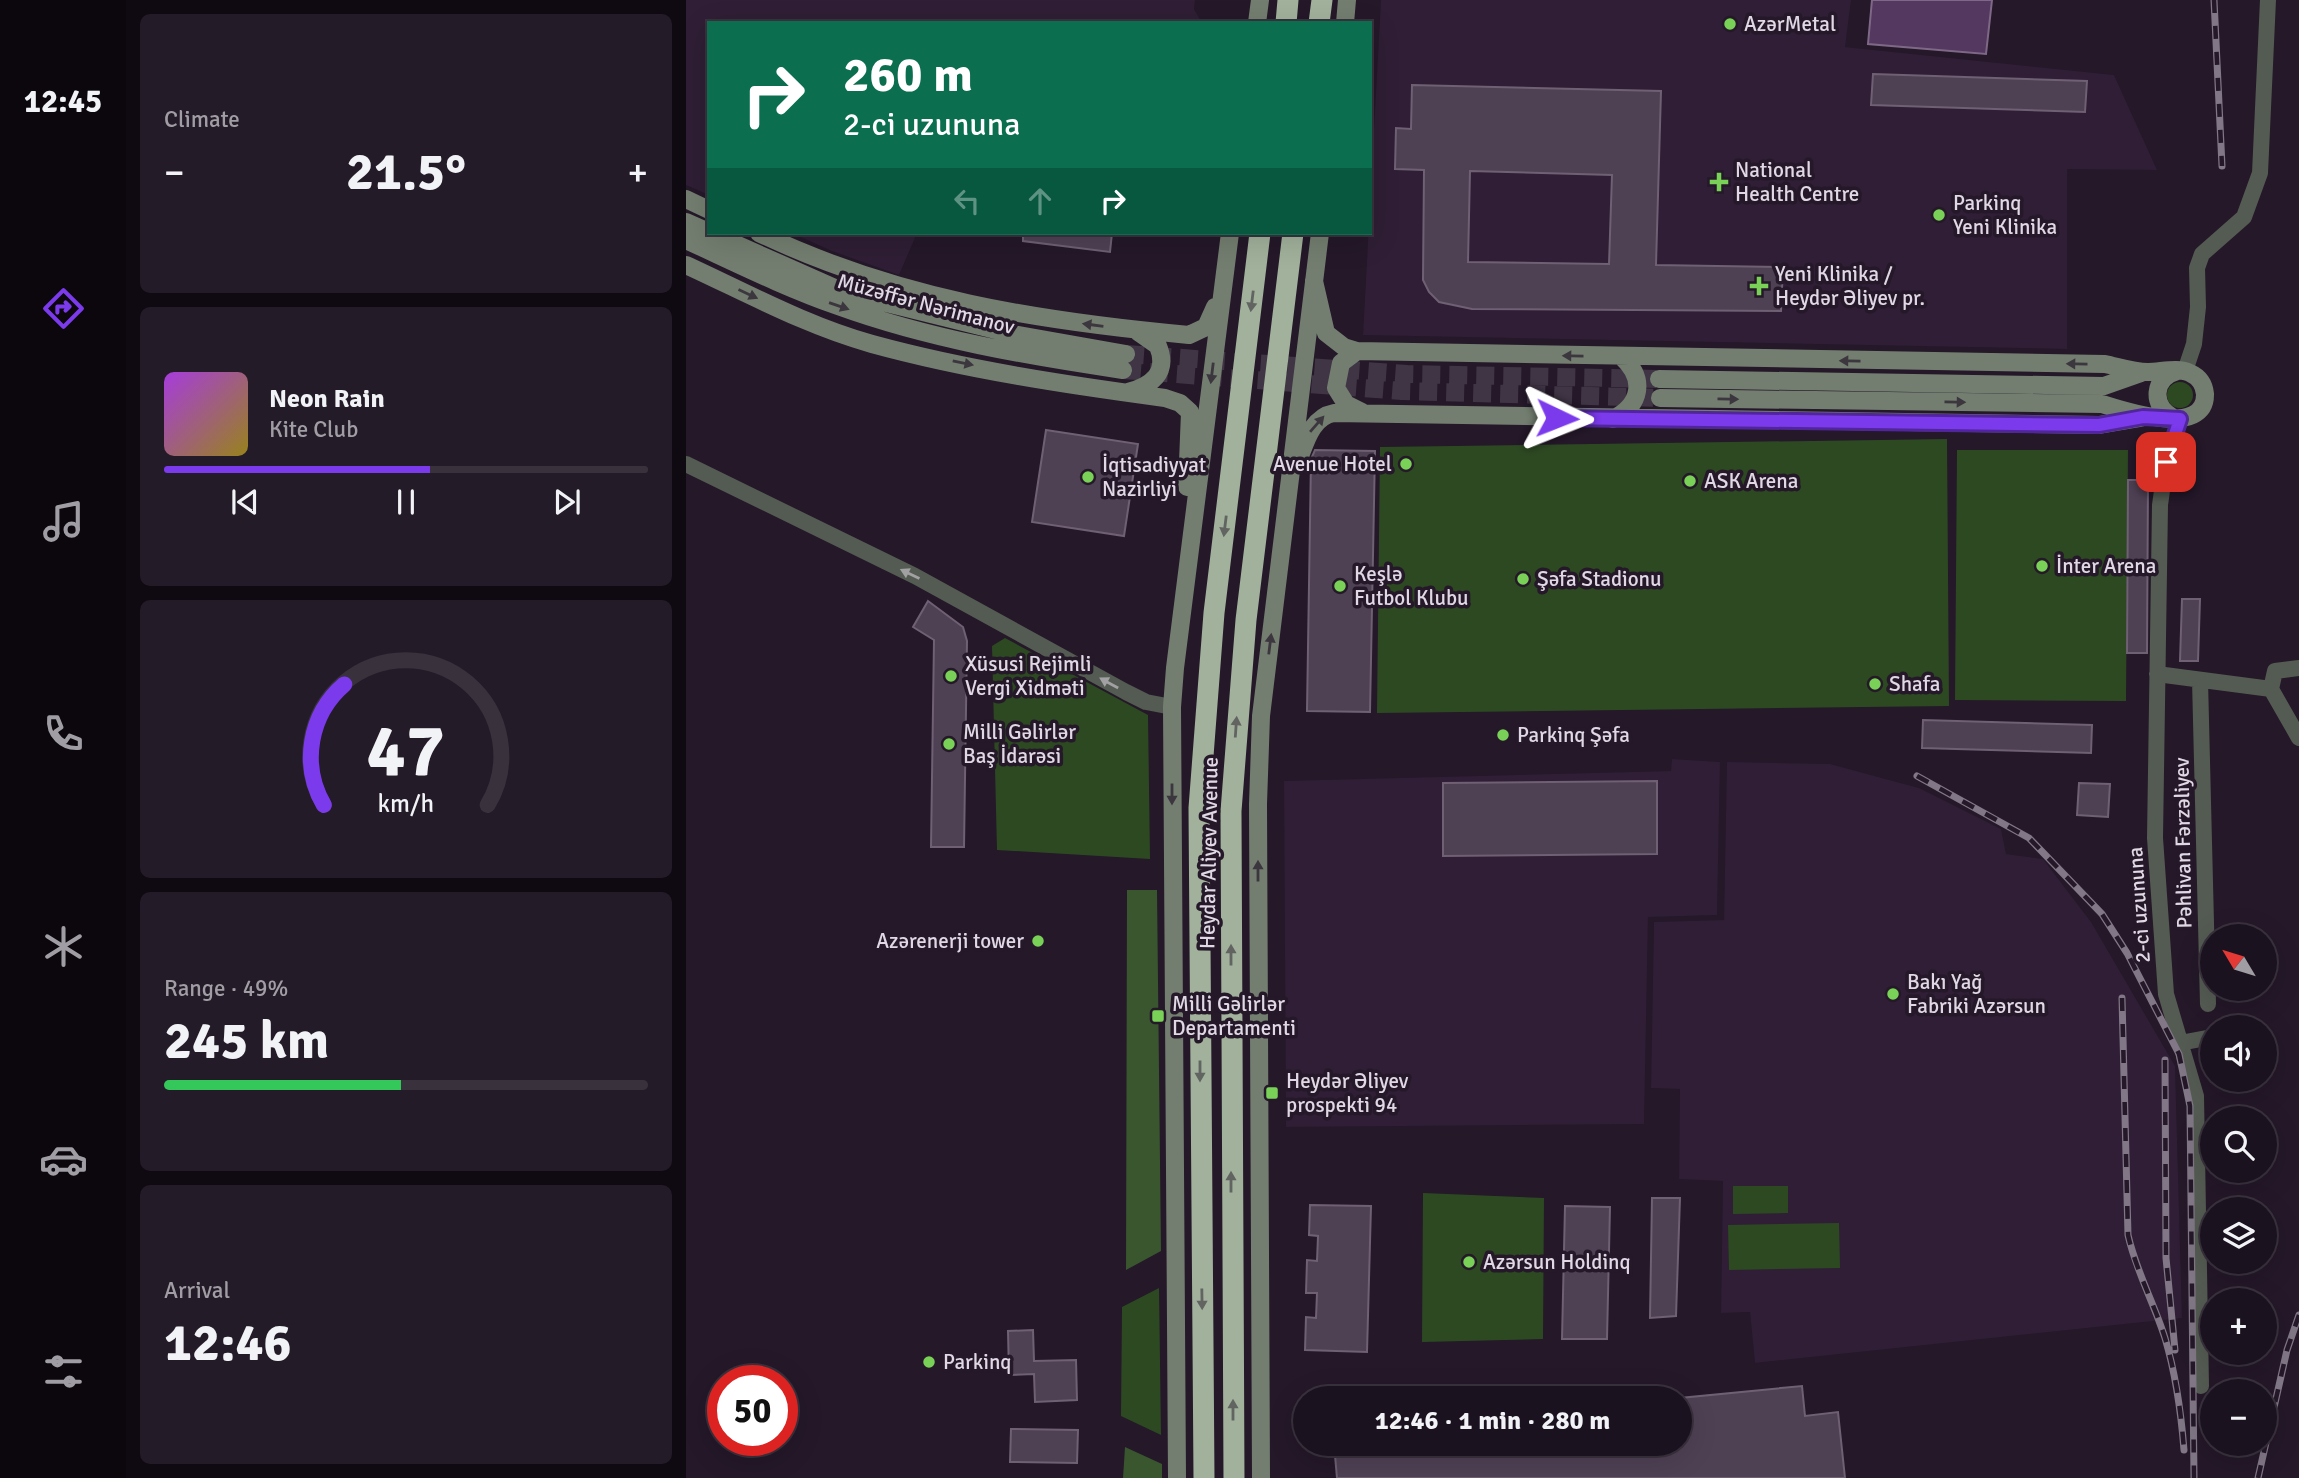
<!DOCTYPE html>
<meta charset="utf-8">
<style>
:root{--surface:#1b121f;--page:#241b28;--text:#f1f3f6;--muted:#a09ea4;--line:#39323d;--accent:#7c3aed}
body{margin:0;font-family:Signika,sans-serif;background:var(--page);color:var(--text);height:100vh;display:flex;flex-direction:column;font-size:26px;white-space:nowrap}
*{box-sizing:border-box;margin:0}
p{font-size:23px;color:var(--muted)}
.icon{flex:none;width:38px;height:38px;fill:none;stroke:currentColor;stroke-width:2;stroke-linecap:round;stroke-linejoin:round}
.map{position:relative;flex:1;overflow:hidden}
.drawer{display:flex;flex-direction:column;gap:14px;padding:14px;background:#0f0a11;width:560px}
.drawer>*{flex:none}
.banner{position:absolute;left:21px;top:21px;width:665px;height:214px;border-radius:0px;box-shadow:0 7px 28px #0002,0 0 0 2px var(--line);background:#0b6e4f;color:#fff;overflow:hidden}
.needle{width:46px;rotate:308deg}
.controls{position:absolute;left:1514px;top:924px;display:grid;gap:14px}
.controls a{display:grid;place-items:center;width:77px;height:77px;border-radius:50%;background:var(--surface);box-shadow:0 7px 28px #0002,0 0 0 2px var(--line);font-size:35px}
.speed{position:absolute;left:21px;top:1365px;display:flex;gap:14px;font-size:35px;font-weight:700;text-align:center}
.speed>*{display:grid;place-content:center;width:91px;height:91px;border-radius:50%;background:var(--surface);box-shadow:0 7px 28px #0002,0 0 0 2px var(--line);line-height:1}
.speed .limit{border:10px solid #d22;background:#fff;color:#111}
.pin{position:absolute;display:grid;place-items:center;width:60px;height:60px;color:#fff;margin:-30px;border-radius:14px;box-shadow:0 4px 10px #0006}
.me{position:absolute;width:77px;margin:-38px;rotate:92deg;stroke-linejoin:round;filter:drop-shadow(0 0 5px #0008)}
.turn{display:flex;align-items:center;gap:24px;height:147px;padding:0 21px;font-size:32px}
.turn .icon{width:91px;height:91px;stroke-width:2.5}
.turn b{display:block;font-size:49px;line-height:60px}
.lanes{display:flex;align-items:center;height:66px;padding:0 21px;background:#0003;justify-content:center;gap:35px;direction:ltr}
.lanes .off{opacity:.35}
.big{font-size:52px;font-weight:700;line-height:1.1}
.drawer .widget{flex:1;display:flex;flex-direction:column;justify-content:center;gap:10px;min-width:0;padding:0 24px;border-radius:10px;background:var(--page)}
.drawer .dial{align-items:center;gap:0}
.dial svg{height:182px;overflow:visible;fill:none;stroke:var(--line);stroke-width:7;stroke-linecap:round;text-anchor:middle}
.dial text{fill:var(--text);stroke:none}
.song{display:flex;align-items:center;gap:21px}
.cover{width:84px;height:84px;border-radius:10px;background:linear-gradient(135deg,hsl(280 70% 55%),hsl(50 70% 35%))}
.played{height:7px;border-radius:4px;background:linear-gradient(90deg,var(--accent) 55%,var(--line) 55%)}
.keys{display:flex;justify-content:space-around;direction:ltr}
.heat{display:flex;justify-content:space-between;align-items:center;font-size:38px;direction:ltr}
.charge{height:10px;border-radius:5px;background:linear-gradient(90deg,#34c759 49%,var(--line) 0)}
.trip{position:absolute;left:607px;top:1386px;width:399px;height:70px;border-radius:35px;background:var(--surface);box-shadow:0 7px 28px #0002,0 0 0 2px var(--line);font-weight:700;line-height:70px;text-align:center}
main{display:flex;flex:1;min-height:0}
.tabs{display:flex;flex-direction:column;width:126px;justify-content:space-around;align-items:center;background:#0b070c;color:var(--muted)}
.tabs .icon{width:49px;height:49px}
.tabs .on{color:var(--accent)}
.tabs b{font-size:32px;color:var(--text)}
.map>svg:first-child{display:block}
</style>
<main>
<nav class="tabs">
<b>12:45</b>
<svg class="icon on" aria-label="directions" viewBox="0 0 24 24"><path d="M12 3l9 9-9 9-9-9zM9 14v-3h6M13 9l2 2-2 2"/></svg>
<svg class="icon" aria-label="music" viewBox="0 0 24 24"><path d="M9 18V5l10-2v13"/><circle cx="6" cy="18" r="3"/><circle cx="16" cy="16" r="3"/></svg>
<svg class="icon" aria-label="phone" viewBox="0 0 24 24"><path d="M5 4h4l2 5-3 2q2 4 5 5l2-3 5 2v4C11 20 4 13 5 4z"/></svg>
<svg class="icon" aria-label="climate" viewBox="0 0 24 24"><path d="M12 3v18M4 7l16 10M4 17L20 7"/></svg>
<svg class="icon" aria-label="car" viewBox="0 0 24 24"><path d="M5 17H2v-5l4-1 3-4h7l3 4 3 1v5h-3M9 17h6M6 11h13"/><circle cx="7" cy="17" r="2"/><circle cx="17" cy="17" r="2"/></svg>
<svg class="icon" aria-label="filters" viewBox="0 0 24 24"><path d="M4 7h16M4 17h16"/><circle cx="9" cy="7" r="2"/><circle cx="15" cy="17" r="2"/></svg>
</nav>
<section class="drawer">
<div class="widget"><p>Climate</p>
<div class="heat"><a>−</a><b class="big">21.5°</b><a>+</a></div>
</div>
<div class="widget">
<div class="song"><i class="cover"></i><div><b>Neon Rain</b><p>Kite Club</p></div></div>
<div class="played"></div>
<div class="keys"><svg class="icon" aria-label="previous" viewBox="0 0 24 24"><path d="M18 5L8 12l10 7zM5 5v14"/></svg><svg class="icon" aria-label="pause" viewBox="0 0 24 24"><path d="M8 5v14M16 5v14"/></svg><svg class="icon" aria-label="next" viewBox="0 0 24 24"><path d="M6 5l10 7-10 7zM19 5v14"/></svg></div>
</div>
<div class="widget dial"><svg viewBox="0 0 100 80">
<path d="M14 69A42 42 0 1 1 86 69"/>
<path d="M14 69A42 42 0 0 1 23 16" stroke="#7c3aed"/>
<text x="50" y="56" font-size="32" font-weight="700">47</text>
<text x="50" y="72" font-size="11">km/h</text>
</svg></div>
<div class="widget"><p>Range · 49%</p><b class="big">245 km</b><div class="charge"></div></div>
<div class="widget"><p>Arrival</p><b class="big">12:46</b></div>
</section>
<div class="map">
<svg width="1613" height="1478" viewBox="0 0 1613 1478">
<rect width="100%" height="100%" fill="#241829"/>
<path fill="#2f1e35" d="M 0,0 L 509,0 L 508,9 L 516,23 L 23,23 L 23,195 L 0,185 Z
M 695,0 L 1165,0 L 1159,47 L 1428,75 L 1471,170 L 1381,169 L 1381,349 L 677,335 Z
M 106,233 L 231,233 L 213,275 L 146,251 Z
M 986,759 L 1034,762 L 1031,915 L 962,917 L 958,1124 L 600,1127 L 598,781 L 985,771 Z
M 1041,762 L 1144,764 L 1233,788 L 1315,829 L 1320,854 L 1357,859 L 1405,922 L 1489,1066 L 1496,1318 L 1069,1363 L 1064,1312 L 1035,1313 L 1037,1181 L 993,1179 L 994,1089 L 965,1088 L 968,922 L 1038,920 Z"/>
<path fill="#2d4922" d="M1481 395a13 13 0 1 1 26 0a13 13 0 1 1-26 0Z
M 1261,439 L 1263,706 L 691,713 L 694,447 Z
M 1271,450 L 1442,450 L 1440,701 L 1269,700 Z
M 319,638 L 462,715 L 464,859 L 311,850 L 306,646 Z
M 1047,1186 L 1102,1186 L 1102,1213 L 1047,1214 Z
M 737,1193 L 858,1198 L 857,1339 L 736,1342 Z
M 1153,1223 L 1154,1268 L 1043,1270 L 1042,1225 Z
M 473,1288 L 475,1435 L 435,1416 L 436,1307 Z"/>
<path fill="#39562e" d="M 441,890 L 471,890 L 475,1251 L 440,1270 Z
M 439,1447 L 476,1464 L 476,1478 L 437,1478 Z"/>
<path fill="#54385f" stroke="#7e6887" stroke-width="2" d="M 1186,0 L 1306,0 L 1300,54 L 1182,44 Z"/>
<path fill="#4f4154" stroke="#6f6074" stroke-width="2" fill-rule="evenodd" d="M 1187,74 L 1401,81 L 1399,112 L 1185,105 Z
M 726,85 L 975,91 L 970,265 L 1097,267 L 1095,311 L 786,309 L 753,302 L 743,292 L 737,280 L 738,170 L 709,169 L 710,128 L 725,129 ZM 784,171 L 926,175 L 923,264 L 782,262 Z
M 337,233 L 426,233 L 424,252 L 337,241 Z
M 360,430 L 452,444 L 438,536 L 346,522 Z
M 629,450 L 689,451 L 684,712 L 621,711 L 625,459 Z
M 1442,480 L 1462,480 L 1461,653 L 1441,653 Z
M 1496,599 L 1514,599 L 1512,661 L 1494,661 Z
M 242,601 L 277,627 L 281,641 L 278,847 L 245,847 L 248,640 L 227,627 Z
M 1237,720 L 1406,725 L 1405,753 L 1236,748 Z
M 971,781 L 971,854 L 757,856 L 757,783 Z
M 1393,783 L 1424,784 L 1422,817 L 1391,815 Z
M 966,1198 L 994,1198 L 990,1316 L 964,1318 Z
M 624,1205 L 685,1206 L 681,1352 L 619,1350 L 620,1317 L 630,1318 L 631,1293 L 620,1293 L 621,1260 L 631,1261 L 632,1236 L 623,1235 Z
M 879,1206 L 924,1207 L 921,1339 L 876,1339 Z
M 347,1330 L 348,1361 L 390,1360 L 391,1400 L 349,1402 L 348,1374 L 323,1375 L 322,1331 Z
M 1116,1386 L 1119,1416 L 1152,1412 L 1159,1478 L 651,1478 L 648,1444 L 994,1444 L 994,1398 Z
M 325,1429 L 392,1430 L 391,1463 L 324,1462 Z"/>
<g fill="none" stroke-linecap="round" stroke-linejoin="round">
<path stroke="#403545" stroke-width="18" stroke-dasharray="18 9" stroke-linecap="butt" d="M 440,354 L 721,374 L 973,379
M 437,370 L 716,391 L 974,398"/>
<path stroke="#545b52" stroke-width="16" d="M 1499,371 L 1508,344 L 1512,307 L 1511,268 L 1516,254 L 1558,217 L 1574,173 L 1582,0
M 1494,419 L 1480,462 L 1474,505 L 1469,838 L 1480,994 L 1510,1096 L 1515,1386
M 0,464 L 229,576 L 440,692 L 460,702 L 486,707
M 1471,674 L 1585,689
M 1514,680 L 1522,1004
M 1585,689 L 1613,738
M 1585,689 L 1589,671 L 1613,668
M 1494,1043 L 1526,1037"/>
<path stroke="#737e70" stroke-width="18" d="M 571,23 L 574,0
M 659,23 L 661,0
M 0,199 L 23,210
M 0,222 L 160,293 L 326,334 L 440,354
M 73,233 C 212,299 351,321 503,335 L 520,327 L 529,307
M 0,240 C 50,263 100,288 152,306 C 243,339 342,356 437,370
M 0,265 C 61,293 121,326 186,344 C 281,370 382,385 479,398 L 494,403 L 504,412 L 501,487
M 628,281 L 640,333 L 658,347 L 671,351 L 1419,364 C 1433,367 1448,372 1462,372 C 1475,372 1492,367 1504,373 C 1513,377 1518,384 1519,394 C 1520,438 1438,411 1416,404 L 974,398
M 671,351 L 655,363 L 650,388 L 660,404 L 676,412
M 973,379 L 1418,386 L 1455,373
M 442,392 C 465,386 483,373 472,346 L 452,332
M 1486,417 C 1465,405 1467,378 1491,371
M 927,419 C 955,405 960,379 936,357
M 613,459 C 620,441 626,417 648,413 L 1413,425 L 1454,418
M 491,1478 L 486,707 L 489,668 L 544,233
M 575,1478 L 572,804 L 575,716 L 634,233"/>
<path stroke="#a1b19b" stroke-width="21" d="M 600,23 L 602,0
M 633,23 L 636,0
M 518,1478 L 513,808 L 528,613 L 574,233
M 548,1478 L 545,811 L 560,620 L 607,233"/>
<g stroke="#817786" stroke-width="7">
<path id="rail" d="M 1528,0 L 1536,166
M 1231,776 L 1343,838 L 1416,914 L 1441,953 L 1493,1054 L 1504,1106 L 1508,1478
M 1436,998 L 1442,1235 C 1450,1271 1468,1303 1479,1338 C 1490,1375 1495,1412 1498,1450
M 1479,1060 L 1480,1258 L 1489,1350
M 1572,1478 L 1601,1350 L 1613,1315"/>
</g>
<use href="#rail" stroke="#241829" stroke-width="4.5" stroke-dasharray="13" stroke-linecap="butt"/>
</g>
<defs><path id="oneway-solid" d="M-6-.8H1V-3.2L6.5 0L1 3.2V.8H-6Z" transform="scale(1.75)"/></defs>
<g fill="#3c373e">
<use href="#oneway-solid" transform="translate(62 294) rotate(25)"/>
<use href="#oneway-solid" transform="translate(153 306) rotate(19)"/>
<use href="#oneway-solid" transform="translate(407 325) rotate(-172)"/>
<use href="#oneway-solid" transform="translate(887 356) rotate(-179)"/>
<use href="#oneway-solid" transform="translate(1164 361) rotate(-179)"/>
<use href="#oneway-solid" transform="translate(277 363) rotate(12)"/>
<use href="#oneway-solid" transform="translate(1391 364) rotate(-179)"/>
<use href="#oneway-solid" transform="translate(526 373) rotate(97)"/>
<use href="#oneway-solid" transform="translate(1042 399) rotate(1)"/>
<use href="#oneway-solid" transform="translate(1269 402) rotate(1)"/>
<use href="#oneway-solid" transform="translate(631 424) rotate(-49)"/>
<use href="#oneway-solid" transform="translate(584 644) rotate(-83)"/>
<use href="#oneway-solid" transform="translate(486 794) rotate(90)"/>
<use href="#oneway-solid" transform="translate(572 871) rotate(-90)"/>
</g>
<g fill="#626462">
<use href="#oneway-solid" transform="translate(566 301) rotate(97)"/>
<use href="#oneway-solid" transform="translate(539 526) rotate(97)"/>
<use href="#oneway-solid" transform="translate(550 727) rotate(-86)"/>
<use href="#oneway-solid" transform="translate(545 955) rotate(-90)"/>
<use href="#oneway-solid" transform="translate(514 1071) rotate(90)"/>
<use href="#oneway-solid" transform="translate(545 1182) rotate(-90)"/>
<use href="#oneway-solid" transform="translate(516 1299) rotate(89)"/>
<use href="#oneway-solid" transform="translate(547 1410) rotate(-90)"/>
</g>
<g fill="#a1a0a2">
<use href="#oneway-solid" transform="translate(224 574) rotate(-154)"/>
<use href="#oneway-solid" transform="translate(423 683) rotate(-151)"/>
</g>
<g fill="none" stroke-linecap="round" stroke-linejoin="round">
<g stroke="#51269a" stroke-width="18">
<path id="route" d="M 871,418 L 1413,425 L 1457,417 L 1494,419 L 1480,462"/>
</g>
<use href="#route" stroke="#7c3aed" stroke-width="12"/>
</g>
<g fill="#7ad157" stroke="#241829" stroke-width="2.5">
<circle cx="1044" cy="24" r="7"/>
<path d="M1029.5 171.5h7v7h7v7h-7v7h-7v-7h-7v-7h7z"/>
<circle cx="1253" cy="215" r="7"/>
<path d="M1069.5 275.5h7v7h7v7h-7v7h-7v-7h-7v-7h7z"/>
<circle cx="720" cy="464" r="7"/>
<circle cx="402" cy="477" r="7"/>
<circle cx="1004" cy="481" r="7"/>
<circle cx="1356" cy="566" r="7"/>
<circle cx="837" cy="579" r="7"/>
<circle cx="654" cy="586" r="7"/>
<circle cx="265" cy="676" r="7"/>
<circle cx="1189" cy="684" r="7"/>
<circle cx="817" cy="735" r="7"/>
<circle cx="263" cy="744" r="7"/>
<circle cx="352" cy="941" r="7"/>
<circle cx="1207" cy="994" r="7"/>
<rect x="465" y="1009" width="14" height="14" rx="3.5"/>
<rect x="579" y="1086" width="14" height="14" rx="3.5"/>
<circle cx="783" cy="1262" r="7"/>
<circle cx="243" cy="1362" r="7"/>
</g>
<g text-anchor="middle" stroke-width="7" stroke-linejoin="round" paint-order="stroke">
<g font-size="21" fill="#e0d8e4" stroke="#241829" text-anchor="start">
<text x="1058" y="31">AzərMetal</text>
<text x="1049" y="177">National<tspan x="1049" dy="24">Health Centre</tspan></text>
<text x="1267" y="210">Parkinq<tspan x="1267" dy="24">Yeni Klinika</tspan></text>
<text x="1089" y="281">Yeni Klinika /<tspan x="1089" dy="24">Heydər Əliyev pr.</tspan></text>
<text x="706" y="471" text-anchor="end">Avenue Hotel</text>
<text x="416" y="472">İqtisadiyyat<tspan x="416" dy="24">Nazirliyi</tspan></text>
<text x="1018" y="488">ASK Arena</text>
<text x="1370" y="573">İnter Arena</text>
<text x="668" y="581">Keşlə<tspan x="668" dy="24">Futbol Klubu</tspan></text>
<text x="851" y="586">Şəfa Stadionu</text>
<text x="279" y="671">Xüsusi Rejimli<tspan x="279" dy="24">Vergi Xidməti</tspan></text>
<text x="1203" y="691">Shafa</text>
<text x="277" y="739">Milli Gəlirlər<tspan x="277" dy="24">Baş İdarəsi</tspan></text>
<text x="831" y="742">Parkinq Şəfa</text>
<text x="338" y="948" text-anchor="end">Azərenerji tower</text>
<text x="1221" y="989">Bakı Yağ<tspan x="1221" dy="24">Fabriki Azərsun</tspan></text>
<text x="486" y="1011">Milli Gəlirlər<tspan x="486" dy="24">Departamenti</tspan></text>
<text x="600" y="1088">Heydər Əliyev<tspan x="600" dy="24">prospekti 94</tspan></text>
<text x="797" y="1269">Azərsun Holdinq</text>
<text x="257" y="1369">Parkinq</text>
</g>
<g font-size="21" fill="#e0d8e4" stroke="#241829">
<text transform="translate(240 304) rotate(15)" y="7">Müzəffər Nərimanov</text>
<text transform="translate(1497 843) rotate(-91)" y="7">Pəhlivan Fərzəliyev</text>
<text transform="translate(523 853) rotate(-89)" y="7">Heydar Aliyev Avenue</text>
<text transform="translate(1453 905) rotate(-94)" y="7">2-ci uzununa</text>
</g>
</g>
</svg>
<div class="controls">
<a><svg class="needle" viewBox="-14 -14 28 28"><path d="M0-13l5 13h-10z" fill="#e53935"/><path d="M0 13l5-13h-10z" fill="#a09ea4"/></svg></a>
<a><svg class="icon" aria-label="sound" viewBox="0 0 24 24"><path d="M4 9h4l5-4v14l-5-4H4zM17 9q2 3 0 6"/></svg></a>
<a><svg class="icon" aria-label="search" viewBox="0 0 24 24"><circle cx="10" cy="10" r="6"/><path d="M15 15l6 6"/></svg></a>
<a><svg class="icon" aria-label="layers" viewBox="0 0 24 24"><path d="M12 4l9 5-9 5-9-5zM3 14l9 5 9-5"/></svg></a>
<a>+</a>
<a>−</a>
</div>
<div class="speed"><div class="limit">50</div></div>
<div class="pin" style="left:1480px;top:462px;background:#d93025"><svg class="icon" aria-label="arrive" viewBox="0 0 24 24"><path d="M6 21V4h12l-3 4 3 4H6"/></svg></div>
<svg class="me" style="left:871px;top:418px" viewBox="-20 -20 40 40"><path d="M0-17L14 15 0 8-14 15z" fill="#7c3aed" stroke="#fff" stroke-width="4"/></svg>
<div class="trip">12:46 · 1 min · 280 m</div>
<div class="banner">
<div class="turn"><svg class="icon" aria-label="right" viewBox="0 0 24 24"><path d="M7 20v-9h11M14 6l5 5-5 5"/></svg><div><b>260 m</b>2-ci uzununa</div></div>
<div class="lanes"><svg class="icon off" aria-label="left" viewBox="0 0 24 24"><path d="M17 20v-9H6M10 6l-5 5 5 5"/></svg><svg class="icon off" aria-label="ahead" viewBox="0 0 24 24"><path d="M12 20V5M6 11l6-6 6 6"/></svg><svg class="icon" aria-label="right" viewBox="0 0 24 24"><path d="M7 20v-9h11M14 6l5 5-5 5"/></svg></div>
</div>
</div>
</main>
